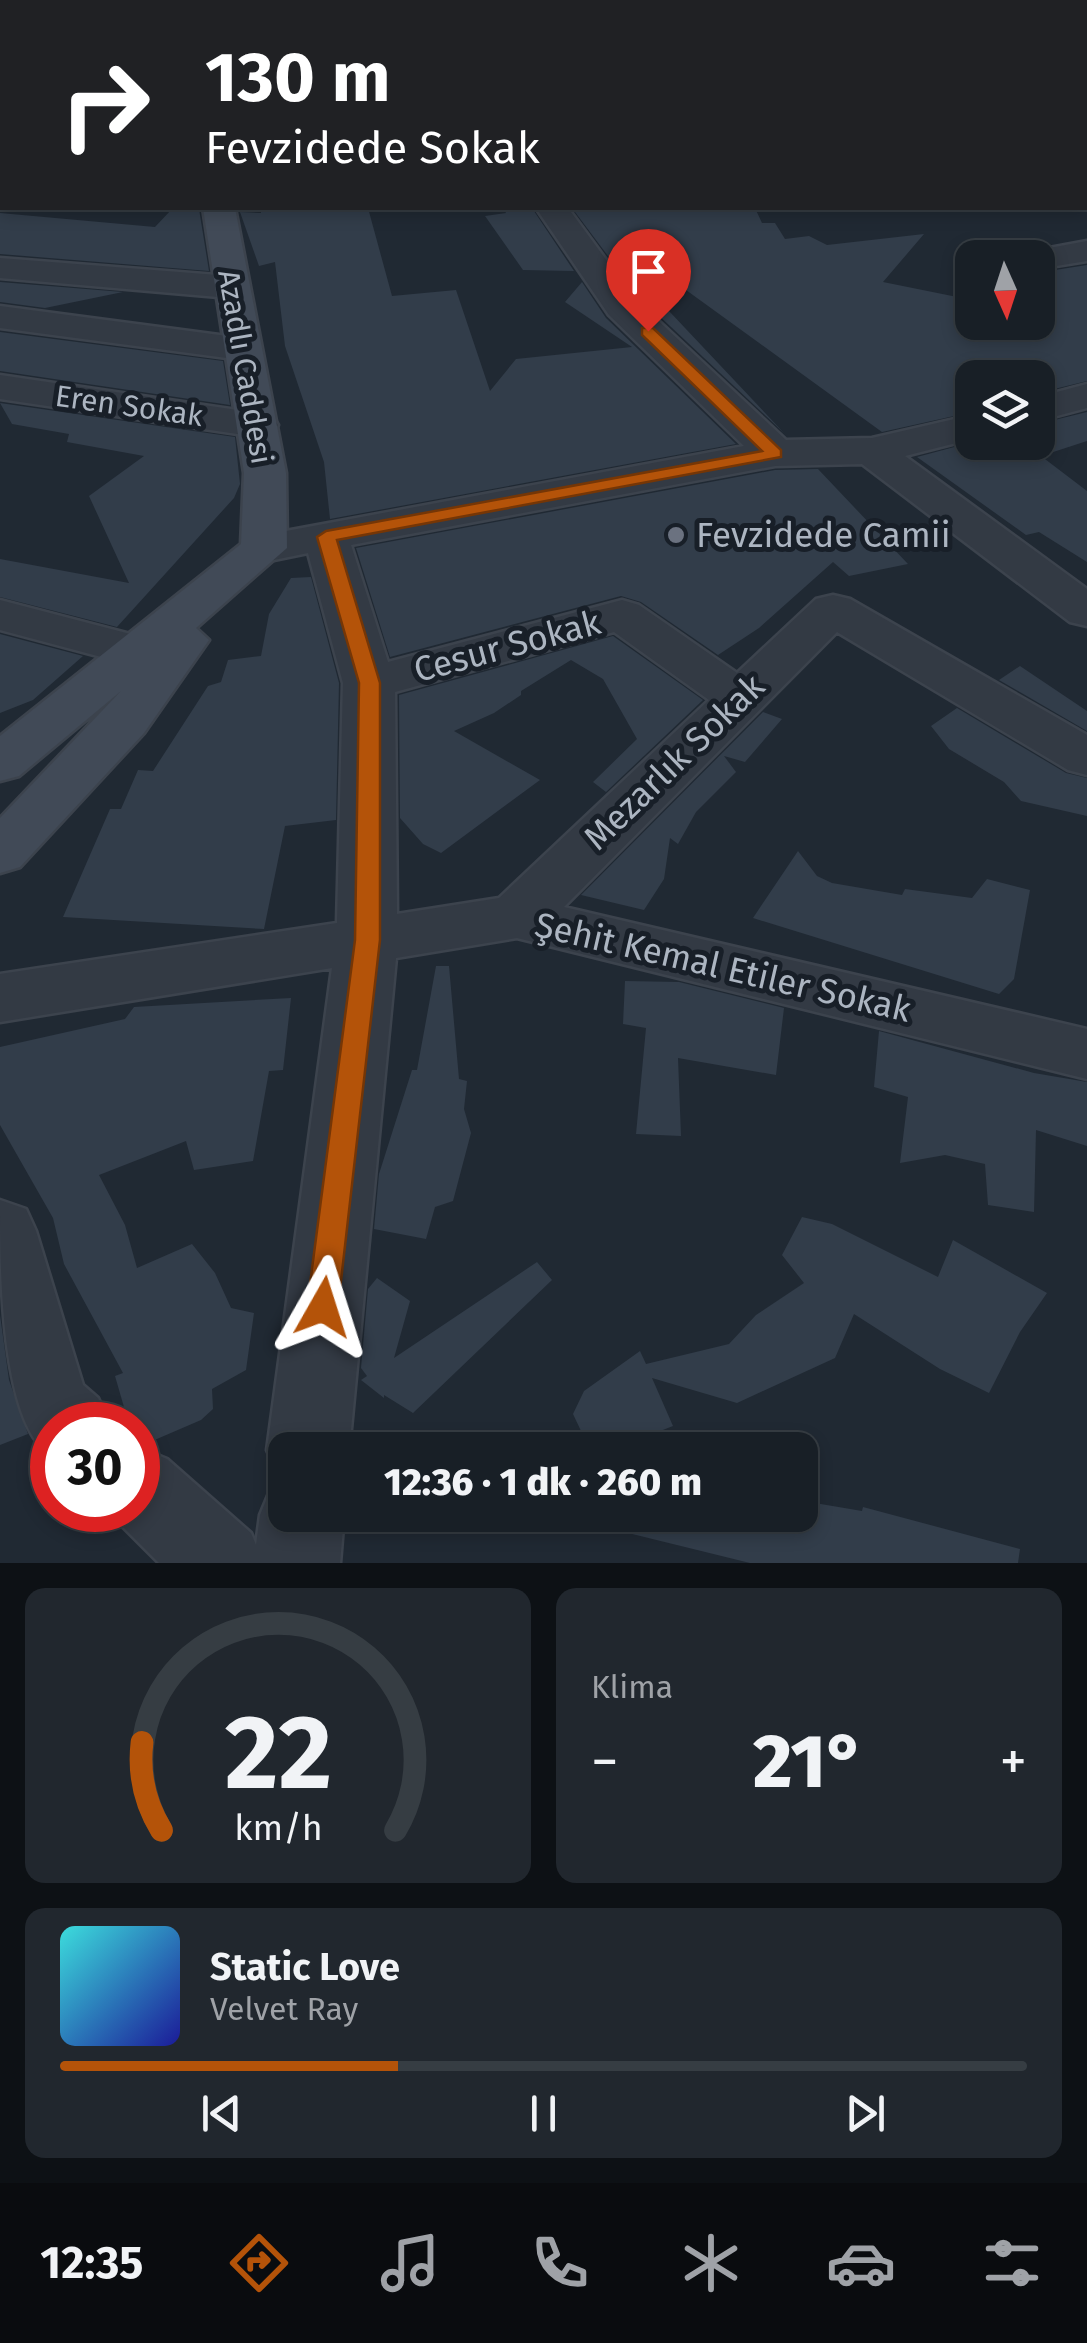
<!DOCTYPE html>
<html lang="tr">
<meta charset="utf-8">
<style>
:root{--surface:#181f26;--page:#21272e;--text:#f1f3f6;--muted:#9fa2a7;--line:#363d43;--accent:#b45309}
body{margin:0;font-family:"Fira Sans",sans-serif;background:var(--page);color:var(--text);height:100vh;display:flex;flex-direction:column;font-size:38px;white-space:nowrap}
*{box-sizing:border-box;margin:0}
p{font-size:32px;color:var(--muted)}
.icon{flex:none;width:55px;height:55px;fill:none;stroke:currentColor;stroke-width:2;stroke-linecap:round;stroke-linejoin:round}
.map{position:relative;height:1563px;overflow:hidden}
.panel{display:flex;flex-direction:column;gap:25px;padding:25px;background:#0d1115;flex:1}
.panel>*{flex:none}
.banner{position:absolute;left:0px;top:0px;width:1088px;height:210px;box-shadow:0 5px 15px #0003,0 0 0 2px var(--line);background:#202124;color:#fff;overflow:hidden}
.needle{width:65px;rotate:177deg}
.tools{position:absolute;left:955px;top:240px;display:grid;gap:20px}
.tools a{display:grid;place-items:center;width:100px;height:100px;border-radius:20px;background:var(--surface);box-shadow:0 5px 15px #0003,0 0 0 2px var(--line);font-size:50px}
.speed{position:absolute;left:30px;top:1402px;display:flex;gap:20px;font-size:50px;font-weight:700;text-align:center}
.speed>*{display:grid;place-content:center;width:130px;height:130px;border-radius:50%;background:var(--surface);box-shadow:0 5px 15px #0003,0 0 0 2px var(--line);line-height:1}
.speed .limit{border:15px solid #d22;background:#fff;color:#111}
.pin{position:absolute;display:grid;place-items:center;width:85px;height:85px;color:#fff;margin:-102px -42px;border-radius:50% 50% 50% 0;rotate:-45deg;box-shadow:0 0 10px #0007}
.pin .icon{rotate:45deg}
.me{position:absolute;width:110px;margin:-55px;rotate:6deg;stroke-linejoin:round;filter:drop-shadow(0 0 8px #0008)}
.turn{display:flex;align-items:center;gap:35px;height:210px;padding:0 40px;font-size:45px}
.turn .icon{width:130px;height:130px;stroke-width:2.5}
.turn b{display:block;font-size:70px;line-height:85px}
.big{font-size:75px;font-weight:800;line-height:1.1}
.panel .card{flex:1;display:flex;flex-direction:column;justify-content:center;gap:15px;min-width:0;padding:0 35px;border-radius:20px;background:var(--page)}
.panel .dial{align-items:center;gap:0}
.dial svg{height:260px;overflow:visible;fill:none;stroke:var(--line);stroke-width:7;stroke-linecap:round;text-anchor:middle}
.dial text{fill:var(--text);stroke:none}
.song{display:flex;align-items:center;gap:30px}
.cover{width:120px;height:120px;border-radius:15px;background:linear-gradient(135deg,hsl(180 70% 55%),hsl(240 70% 35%))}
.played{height:10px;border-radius:5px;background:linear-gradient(90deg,var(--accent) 35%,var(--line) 35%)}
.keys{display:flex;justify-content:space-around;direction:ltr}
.heat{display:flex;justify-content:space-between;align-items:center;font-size:55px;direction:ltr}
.panel .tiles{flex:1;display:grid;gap:25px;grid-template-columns:1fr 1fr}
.card:last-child{grid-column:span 2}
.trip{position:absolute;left:268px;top:1432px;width:550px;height:100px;border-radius:20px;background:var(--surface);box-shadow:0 5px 15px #0003,0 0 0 2px var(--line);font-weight:800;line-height:100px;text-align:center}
.tabs{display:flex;height:160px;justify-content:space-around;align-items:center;background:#0a0c0f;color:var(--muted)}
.tabs .icon{width:70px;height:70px}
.tabs .current{color:var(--accent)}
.tabs b{font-size:45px;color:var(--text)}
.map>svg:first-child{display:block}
</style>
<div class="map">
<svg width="1087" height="1563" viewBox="0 0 1087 1563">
<rect width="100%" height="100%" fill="#202933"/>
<path fill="#323d4a" d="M 261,208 L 368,208 L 392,296 L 456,290 L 490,391 L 516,359 L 632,347 L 565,302 L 582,282 L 606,318 L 736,444 L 330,519 L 324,462 L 285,346 L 275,262 L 259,266 L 240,212 L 261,213 Z
M 503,208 L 532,208 L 574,271 L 523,270 L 485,216 L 506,213 Z
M 572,208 L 755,208 L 762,223 L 775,223 L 785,239 L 809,236 L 827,245 L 924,234 L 883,282 L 972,300 L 972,322 L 1038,322 L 1039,262 L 1055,270 L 1087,265 L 1087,381 L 1038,393 L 1038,378 L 972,378 L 972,412 L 882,432 L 686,290 L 669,311 L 784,433 L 638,296 Z
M 172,209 L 199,209 L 209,271 L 0,254 L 0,213 L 155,227 Z
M 0,282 L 123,292 L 45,308 L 0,302 Z
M 0,332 L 223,361 L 230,405 L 0,371 Z
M 0,403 L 235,437 L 240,484 L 234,498 L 117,627 L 0,597 L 0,559 L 129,583 L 89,496 L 144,456 L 67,442 L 69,434 L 12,424 Z
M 1087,412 L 1087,441 L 1041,456 L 1087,491 L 1087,562 L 1039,532 L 1026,535 L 917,457 L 973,442 L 1038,442 L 1038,424 Z
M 818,469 L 908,564 L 849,576 L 833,562 L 759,628 L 718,655 L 641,602 L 621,596 L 390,657 L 356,548 L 775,470 Z
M 311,577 L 339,683 L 336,820 L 285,826 L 264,929 L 63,917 L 110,809 L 121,809 L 138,770 L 153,771 L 208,686 L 221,682 L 228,660 L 261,656 L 269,614 L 291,578 Z
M 0,634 L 83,656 L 33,700 L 0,713 Z
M 613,636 L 703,700 L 606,792 L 593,782 L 637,739 L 603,679 L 571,660 L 521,691 L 521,695 L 494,713 L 454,731 L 540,780 L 441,853 L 423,844 L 400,818 L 399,695 Z
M 1020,666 L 1087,711 L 1087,731 L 999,680 Z
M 957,708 L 1066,773 L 1087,778 L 1087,816 L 1021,801 L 1004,782 L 949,749 L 931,726 Z
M 763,712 L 782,719 L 745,762 L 724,756 L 736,772 L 696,812 L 678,844 L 670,838 L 664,879 L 644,910 L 581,895 Z
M 798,851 L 817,876 L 832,883 L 902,895 L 905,889 L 972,898 L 987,879 L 1030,890 L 1014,979 L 999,994 L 753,918 Z
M 436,966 L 449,966 L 459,1079 L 467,1081 L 464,1109 L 471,1133 L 453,1201 L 435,1207 L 426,1239 L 374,1229 L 379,1174 L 412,1070 L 417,1070 Z
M 625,981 L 679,982 L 784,1008 L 776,1075 L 678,1058 L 681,1136 L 636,1134 L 646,1028 L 623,1024 Z
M 291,998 L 283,1070 L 269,1071 L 253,1161 L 194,1170 L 186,1141 L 99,1175 L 125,1225 L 137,1268 L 192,1244 L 215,1273 L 231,1308 L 254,1313 L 246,1370 L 212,1389 L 213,1409 L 201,1420 L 143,1445 L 138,1439 L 138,1425 L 128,1421 L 115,1376 L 123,1373 L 64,1264 L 53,1218 L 0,1125 L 0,1047 L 125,1019 L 134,1007 Z
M 879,1031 L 1034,1073 L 1087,1082 L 1087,1146 L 1036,1130 L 1034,1212 L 988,1205 L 985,1164 L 945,1155 L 900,1163 L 908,1097 L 874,1087 Z
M 802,1217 L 832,1224 L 938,1277 L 953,1240 L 1047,1293 L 1020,1332 L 989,1393 L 940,1369 L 854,1314 L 835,1358 L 737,1403 L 652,1378 L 673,1426 L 612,1450 L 590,1450 L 573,1414 L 584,1391 L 640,1351 L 646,1364 L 729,1344 L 756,1315 L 804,1283 L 782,1255 Z
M 537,1262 L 552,1280 L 413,1413 L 384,1395 L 384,1398 L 361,1380 L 367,1376 L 361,1368 L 368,1289 L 377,1278 L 410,1301 L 394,1358 Z
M 0,1315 L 9,1380 L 28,1434 L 0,1445 Z
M 809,1502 L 862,1511 L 863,1507 L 1020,1549 L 1018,1563 L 750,1563 L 620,1531 L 622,1515 L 800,1515 Z"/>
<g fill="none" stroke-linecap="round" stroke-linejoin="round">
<g stroke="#3c434d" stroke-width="5">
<path id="street" d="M 373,0 L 417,0 L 418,2 L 375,2 Z
M 0,70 L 2,70 L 2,86 L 0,86 Z
M 1085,93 L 1087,93 L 1087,109 L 1085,109 Z
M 0,121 L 2,121 L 2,139 L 0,139 Z
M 536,208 L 568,208 L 635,299 L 786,440 L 872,438 L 972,415 L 972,439 L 905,456 L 1087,589 L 1087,626 L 1070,622 L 862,464 L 775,466 L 351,545 L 388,662 L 622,600 L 639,605 L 737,673 L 816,599 L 833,595 L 850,599 L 1087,735 L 1087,775 L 1068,770 L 837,632 L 564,907 L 1087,1029 L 1087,1079 L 517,938 L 396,958 L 349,1450 L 285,1450 L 285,1480 L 279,1477 L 267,1450 L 332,968 L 0,1022 L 0,974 L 337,923 L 343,683 L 308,553 L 264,562 L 248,558 L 241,548 L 248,538 L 744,446 L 609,315 ZM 614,632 L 709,700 L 499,898 L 397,914 L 395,692 Z
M 1087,241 L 1087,261 L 1056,266 L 1044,263 L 1039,256 L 1044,249 Z
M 0,258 L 230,276 L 243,279 L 248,287 L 243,295 L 230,298 L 0,278 Z
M 0,306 L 242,338 L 255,341 L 261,349 L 255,357 L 242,360 L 0,328 Z
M 0,375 L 258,413 L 272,416 L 278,425 L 272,434 L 258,437 L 0,399 Z
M 1087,384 L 1087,408 L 1038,421 L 1038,397 Z
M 0,600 L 157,641 L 164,652 L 157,663 L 139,667 L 0,630 Z
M 0,1200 L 26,1209 L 36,1231 L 83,1385 L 98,1398 L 110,1425 L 52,1425 L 52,1456 C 0,1427 0,1265 0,1200 Z
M 138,1447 L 167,1459 L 251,1533 L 256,1545 L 260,1515 L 272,1486 L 285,1481 L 285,1515 L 344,1515 L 340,1563 L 159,1563 L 106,1510 L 138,1510 Z"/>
</g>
<g stroke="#3c434d" stroke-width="5">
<path id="secondary" d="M 663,0 L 690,0 L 691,2 L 665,2 Z
M 1085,159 L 1087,159 L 1087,178 L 1085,178 Z
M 203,208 L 235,208 L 286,473 L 287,548 L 196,628 L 209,640 L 144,733 L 20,867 L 0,873 L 0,818 L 121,691 L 19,776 L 0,781 L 0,736 L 241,544 L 244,473 Z"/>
</g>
<use href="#street" fill="#333a44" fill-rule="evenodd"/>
<use href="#secondary" fill="#414a57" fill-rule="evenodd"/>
</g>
<path fill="#b45309" stroke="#753606" stroke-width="2.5" d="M 642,328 L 653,328 L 781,450 L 781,457 L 337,540 L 380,683 L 380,940 L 338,1307 L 334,1317 L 323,1321 L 312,1317 L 307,1307 L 355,940 L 359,683 L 317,537 L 326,531 L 762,451 L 642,335 Z"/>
<circle fill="#6b7280" stroke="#181f28" stroke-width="4" cx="676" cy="535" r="10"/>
<g text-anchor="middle" stroke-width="10" stroke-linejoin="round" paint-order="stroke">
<g font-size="30" fill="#acb5c1" stroke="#181f28">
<text transform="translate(245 367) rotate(80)" y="10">Azadlı Caddesi</text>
<text transform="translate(129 406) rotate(8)" y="10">Eren Sokak</text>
</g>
<g font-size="35" fill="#acb5c1" stroke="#181f28" text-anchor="start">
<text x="696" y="547">Fevzidede Camii</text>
</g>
<g font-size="35" fill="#acb5c1" stroke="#181f28">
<text transform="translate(507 646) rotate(-15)" y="12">Cesur Sokak</text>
<text transform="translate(674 762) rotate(-44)" y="12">Mezarlık Sokak</text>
<text transform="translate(723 967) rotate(13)" y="12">Şehit Kemal Etiler Sokak</text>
</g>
</g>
</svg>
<div class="tools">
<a><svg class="needle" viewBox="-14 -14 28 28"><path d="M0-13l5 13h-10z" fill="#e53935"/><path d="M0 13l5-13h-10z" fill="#9fa2a7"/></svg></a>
<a><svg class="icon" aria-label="layers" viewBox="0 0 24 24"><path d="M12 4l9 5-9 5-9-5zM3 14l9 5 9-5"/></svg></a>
</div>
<div class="speed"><div class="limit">30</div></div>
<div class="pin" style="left:648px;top:331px;background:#d93025"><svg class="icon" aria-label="arrive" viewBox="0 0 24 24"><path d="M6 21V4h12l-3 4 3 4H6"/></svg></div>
<svg class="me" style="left:323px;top:1307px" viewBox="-20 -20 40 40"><path d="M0-17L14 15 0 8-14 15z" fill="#b45309" stroke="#fff" stroke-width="4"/></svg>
<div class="trip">12:36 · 1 dk · 260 m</div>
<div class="banner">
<div class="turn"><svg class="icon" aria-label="right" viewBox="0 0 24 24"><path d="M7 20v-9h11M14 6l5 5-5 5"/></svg><div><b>130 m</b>Fevzidede Sokak</div></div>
</div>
</div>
<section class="panel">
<div class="tiles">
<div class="card dial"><svg viewBox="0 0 100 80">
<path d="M14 69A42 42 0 1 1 86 69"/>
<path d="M14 69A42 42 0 0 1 8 42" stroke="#b45309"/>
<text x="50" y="56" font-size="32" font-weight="700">22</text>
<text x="50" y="72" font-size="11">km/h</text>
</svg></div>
<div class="card"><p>Klima</p>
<div class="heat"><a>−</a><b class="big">21°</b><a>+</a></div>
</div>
<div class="card">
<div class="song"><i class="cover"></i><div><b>Static Love</b><p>Velvet Ray</p></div></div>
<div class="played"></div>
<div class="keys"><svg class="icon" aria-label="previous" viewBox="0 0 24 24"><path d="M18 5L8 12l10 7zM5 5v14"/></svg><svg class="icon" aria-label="pause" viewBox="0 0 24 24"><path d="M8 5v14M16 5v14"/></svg><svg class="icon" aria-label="next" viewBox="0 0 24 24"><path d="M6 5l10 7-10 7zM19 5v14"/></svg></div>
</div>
</div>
</section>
<nav class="tabs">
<b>12:35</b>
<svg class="icon current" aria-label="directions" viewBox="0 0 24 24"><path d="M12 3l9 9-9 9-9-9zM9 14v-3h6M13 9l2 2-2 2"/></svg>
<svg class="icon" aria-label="music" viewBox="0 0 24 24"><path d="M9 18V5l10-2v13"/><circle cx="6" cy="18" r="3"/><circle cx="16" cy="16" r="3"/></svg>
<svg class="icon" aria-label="phone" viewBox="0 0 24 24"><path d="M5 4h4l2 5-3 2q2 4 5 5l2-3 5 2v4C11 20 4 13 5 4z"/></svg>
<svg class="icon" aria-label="climate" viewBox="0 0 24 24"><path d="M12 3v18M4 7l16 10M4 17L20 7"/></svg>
<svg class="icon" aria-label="car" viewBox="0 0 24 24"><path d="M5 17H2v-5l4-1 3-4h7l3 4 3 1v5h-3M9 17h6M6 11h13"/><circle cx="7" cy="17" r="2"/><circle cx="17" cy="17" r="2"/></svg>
<svg class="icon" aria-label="filters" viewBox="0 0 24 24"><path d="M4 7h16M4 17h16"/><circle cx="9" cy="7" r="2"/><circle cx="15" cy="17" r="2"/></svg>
</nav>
